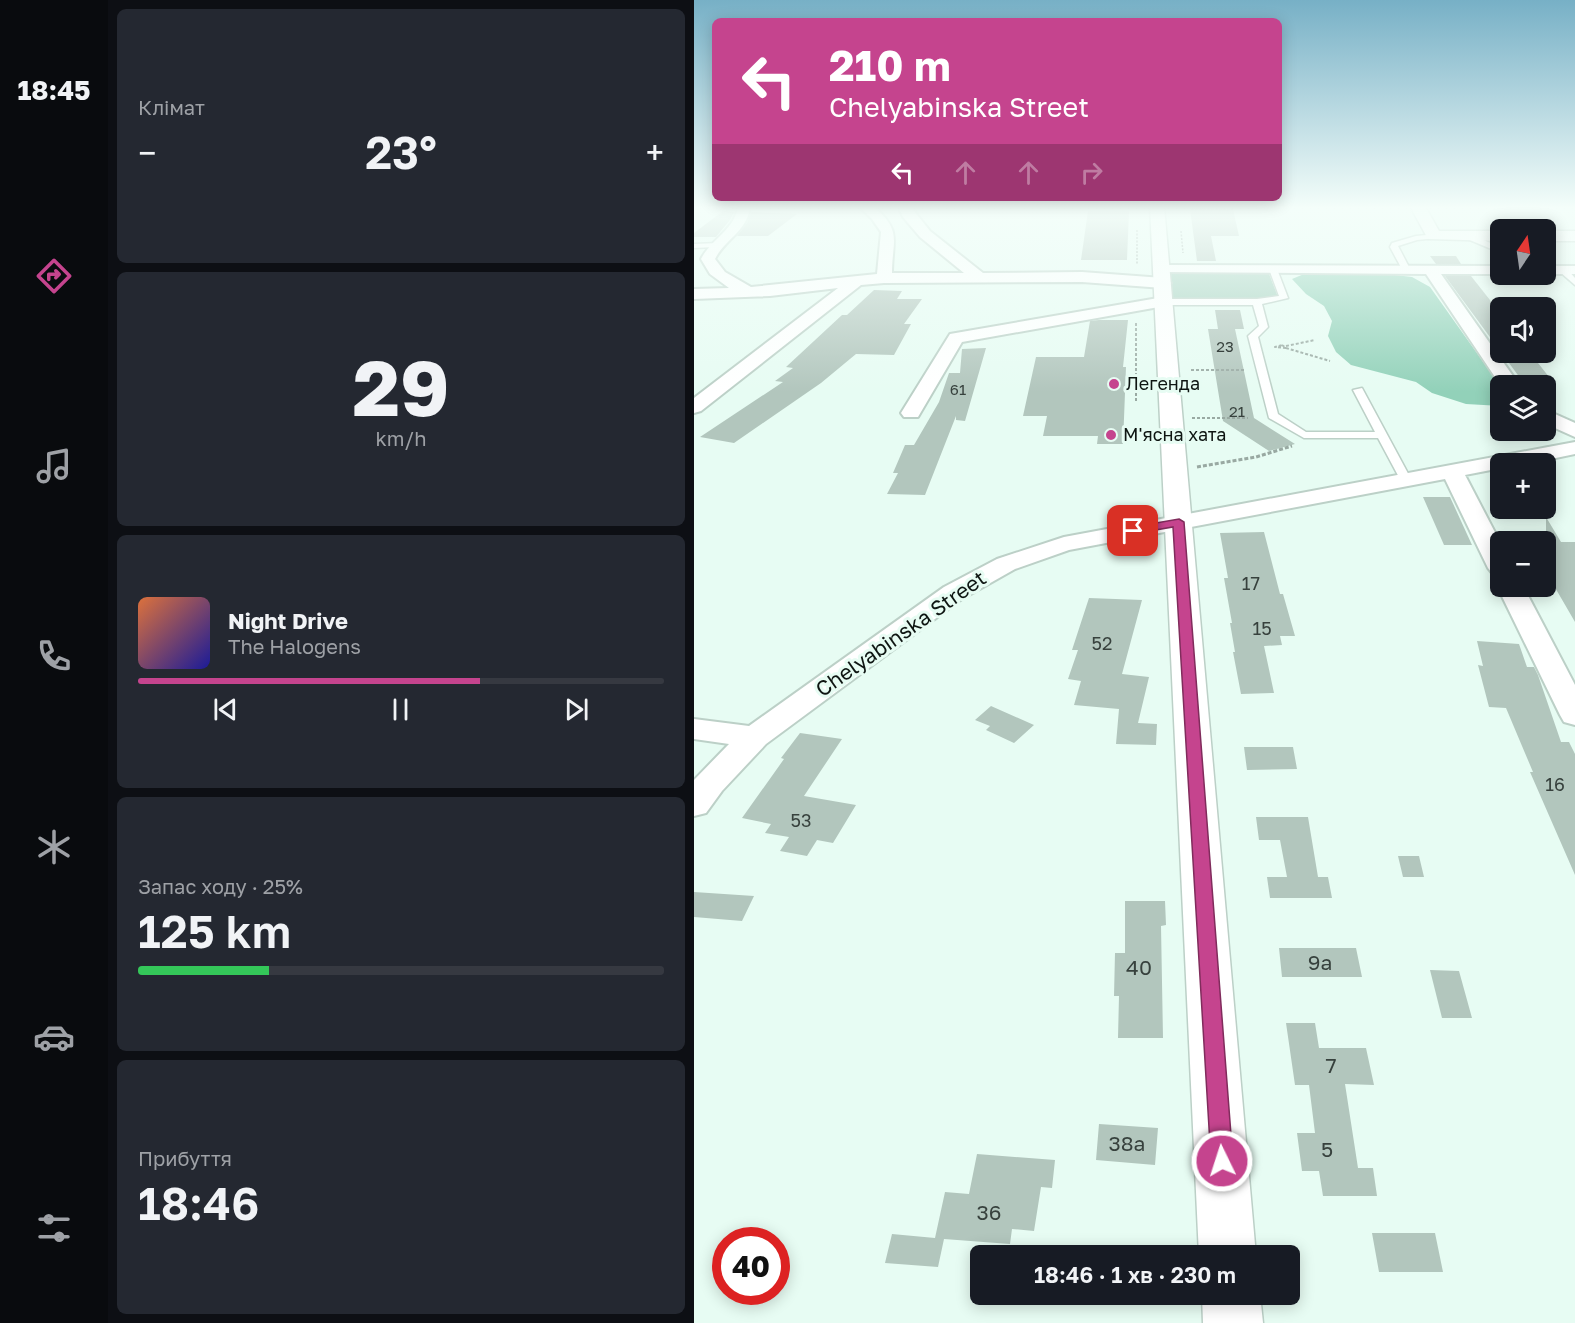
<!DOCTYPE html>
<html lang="uk">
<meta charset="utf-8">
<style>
:root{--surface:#171b24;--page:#242831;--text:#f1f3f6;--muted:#9ea1a6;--line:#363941;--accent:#c5448e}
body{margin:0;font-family:"Golos Text",sans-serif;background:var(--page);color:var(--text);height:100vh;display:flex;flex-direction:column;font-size:22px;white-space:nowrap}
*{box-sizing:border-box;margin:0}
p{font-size:20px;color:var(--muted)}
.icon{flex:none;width:33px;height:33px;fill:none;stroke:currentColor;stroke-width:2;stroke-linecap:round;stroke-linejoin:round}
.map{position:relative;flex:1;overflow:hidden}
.details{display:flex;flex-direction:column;gap:9px;padding:9px;background:#0d0f14;width:586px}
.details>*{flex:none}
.guide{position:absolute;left:18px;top:18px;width:570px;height:183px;border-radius:9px;box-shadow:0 3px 15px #0003;background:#c5448e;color:#fff;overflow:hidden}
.needle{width:39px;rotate:13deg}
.fabs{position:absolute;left:796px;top:219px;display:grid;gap:12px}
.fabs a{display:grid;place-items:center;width:66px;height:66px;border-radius:9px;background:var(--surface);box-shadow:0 3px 15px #0003;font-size:30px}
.speed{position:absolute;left:18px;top:1227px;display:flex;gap:12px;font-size:30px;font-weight:700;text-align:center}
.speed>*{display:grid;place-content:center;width:78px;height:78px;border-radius:50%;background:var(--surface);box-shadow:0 3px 15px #0003;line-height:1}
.speed .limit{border:9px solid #d22;background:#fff;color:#111}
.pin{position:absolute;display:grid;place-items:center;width:51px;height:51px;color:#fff;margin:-26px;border-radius:12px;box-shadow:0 3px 9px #0006}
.me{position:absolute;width:66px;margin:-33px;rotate:356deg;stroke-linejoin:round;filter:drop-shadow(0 0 4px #0008)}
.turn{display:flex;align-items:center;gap:21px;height:126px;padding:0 18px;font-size:27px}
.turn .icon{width:78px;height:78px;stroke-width:2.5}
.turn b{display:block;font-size:42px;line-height:51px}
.lanes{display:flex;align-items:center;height:57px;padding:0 18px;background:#0003;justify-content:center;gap:30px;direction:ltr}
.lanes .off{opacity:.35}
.big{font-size:45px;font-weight:600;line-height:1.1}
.details .tile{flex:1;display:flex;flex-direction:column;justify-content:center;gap:9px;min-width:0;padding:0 21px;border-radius:9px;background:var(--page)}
.details .dial{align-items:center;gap:0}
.dial b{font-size:78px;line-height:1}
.song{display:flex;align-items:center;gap:18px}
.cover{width:72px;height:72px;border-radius:9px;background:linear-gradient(135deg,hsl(20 70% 55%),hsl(240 70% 35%))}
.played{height:6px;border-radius:3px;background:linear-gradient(90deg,var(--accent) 65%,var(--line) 65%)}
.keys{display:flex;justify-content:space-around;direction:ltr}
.heat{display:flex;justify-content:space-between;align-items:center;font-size:33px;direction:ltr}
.charge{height:9px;border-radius:4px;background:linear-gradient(90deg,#34c759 25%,var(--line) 0)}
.trip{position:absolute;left:276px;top:1245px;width:330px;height:60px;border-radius:9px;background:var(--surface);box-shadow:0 3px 15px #0003;font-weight:600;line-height:60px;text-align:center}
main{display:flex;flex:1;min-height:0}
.tabs{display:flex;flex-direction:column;width:108px;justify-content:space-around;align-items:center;background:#090b0e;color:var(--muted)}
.tabs .icon{width:42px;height:42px}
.tabs .current{color:var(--accent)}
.tabs b{font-size:27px;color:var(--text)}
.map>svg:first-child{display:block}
</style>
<main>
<nav class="tabs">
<b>18:45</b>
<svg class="icon current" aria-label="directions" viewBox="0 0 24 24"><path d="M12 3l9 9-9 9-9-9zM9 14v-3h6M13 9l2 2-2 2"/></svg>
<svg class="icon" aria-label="music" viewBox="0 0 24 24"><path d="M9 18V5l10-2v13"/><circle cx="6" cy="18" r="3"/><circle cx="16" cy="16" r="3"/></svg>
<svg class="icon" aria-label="phone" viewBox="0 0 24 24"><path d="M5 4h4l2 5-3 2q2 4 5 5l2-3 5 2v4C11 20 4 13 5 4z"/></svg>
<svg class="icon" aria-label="climate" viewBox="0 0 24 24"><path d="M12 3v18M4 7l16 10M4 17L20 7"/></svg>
<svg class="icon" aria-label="car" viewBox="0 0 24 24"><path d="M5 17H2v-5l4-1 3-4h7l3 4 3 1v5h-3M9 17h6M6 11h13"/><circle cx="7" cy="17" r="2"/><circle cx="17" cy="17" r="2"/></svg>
<svg class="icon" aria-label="filters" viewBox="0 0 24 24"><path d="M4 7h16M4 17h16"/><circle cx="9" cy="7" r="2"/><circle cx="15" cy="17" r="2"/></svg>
</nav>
<section class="details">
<div class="tile"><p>Клімат</p>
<div class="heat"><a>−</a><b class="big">23°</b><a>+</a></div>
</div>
<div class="tile dial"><b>29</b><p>km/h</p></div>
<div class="tile">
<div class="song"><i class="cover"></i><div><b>Night Drive</b><p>The Halogens</p></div></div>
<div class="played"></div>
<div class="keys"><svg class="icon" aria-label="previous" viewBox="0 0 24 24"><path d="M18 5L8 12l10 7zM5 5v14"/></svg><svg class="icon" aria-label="pause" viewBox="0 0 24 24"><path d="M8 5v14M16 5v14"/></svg><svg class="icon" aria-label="next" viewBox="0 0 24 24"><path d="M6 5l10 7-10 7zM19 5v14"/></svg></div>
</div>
<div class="tile"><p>Запас ходу · 25%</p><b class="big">125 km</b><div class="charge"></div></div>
<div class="tile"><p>Прибуття</p><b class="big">18:46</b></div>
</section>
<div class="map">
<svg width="881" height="1323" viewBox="0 0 881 1323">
<rect width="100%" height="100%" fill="#e7fcf3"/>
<path fill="#a4d0be" d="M 473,271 L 574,271 L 584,297 L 561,300 L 475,300 Z"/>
<path fill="#92d1b9" d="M 684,273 L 718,277 L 736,287 L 807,387 L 807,406 L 772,404 L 738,393 L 722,382 L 657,365 L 642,352 L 634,336 L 638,321 L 630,306 L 612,294 L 598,279 L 610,274 Z"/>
<path fill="#b2c6bd" d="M 512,206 L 513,209 L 539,209 L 545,236 L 517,236 L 522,261 L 503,261 L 496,209 L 496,207 Z
M 29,211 L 40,212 L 36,220 L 22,237 L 0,237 L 0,233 Z
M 394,211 L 435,211 L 433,260 L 387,260 Z
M 57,212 L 103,214 L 74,236 L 43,236 L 53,223 Z
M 736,256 L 762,256 L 767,264 L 742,264 Z
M 751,276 L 777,276 L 807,314 L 807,352 Z
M 180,290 L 208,291 L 203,299 L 228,299 L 210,324 L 217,324 L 200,355 L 162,354 L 127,383 L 40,443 L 6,437 L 89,382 L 81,381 L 99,368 L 92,367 L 148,315 L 153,315 Z
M 521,310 L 546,310 L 550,329 L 524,329 Z
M 405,320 L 434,320 L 429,367 L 432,367 L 429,444 L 403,444 L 404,436 L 349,436 L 353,416 L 329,416 L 342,357 L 390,357 L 396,321 Z
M 514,329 L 541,329 L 560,418 L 601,444 L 575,451 L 529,421 Z
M 292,348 L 271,421 L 262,420 L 262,416 L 231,495 L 193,494 L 204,473 L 199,473 L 211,445 L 220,445 L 245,402 L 255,373 L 266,373 L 268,349 Z
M 815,363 L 844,363 L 859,382 L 829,382 Z
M 729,497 L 756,497 L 778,545 L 750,545 Z
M 852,517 L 867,542 L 881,542 L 881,622 L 852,572 Z
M 570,532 L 586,594 L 589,594 L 601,636 L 586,636 L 588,645 L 570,646 L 580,693 L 547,694 L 539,652 L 541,652 L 536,623 L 538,623 L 530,578 L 534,578 L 526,533 Z
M 395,598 L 448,600 L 428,674 L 455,677 L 444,723 L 463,724 L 462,745 L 422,744 L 425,709 L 380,705 L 387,681 L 374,679 L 384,650 L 378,650 Z
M 783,641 L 825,644 L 833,667 L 840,667 L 844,675 L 867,742 L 875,742 L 881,754 L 881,875 L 836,772 L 839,772 L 812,708 L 795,707 L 784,665 L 789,666 Z
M 297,706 L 340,725 L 320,743 L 292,730 L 296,726 L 281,720 Z
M 106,733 L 148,739 L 110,796 L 162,805 L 139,843 L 123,840 L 113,856 L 86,851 L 95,837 L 71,833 L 77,824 L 48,818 L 90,759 L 87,758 Z
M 550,747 L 599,747 L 603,769 L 553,770 Z
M 562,817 L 614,817 L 624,877 L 634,877 L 638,898 L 576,898 L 573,877 L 593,877 L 586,840 L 565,840 Z
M 704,856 L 725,856 L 730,877 L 709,877 Z
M 0,892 L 60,896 L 48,921 L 0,917 Z
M 431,901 L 471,901 L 472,925 L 467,926 L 469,1038 L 424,1038 L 425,996 L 420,996 L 421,953 L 431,953 Z
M 585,948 L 662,948 L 668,977 L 588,977 Z
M 736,970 L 765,971 L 778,1018 L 748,1018 Z
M 592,1023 L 621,1023 L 625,1048 L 672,1048 L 680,1085 L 651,1084 L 664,1168 L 679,1168 L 683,1196 L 629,1196 L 625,1171 L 608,1171 L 603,1133 L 621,1133 L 615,1085 L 601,1085 Z
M 405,1124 L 464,1128 L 461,1165 L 402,1160 Z
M 283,1154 L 361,1160 L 358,1188 L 347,1187 L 340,1231 L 318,1229 L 316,1244 L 250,1239 L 244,1267 L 191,1263 L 198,1234 L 241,1238 L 251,1192 L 275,1194 Z
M 678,1233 L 741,1233 L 749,1272 L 685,1272 Z"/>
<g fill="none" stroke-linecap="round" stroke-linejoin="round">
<g stroke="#bcd0c7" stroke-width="3">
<path id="service" d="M 743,234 L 743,238 L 723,240 L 704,246 L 716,269 L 709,271 L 696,247 L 698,243 L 722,236 Z
M 771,234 L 777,234 L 807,248 L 807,253 L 771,238 Z
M 24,243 L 21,247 L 0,248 L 0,244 Z
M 579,267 L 583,269 L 594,298 L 568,304 L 574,327 L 564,337 L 584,414 L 612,432 L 681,432 L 659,390 L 668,388 L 717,479 L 715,481 L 707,481 L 684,438 L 610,438 L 575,418 L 554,336 L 565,326 L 559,305 L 470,305 L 466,302 L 470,299 L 563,299 L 585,296 L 575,269 Z
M 866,268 L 872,268 L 881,278 L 881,285 L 866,272 Z"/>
</g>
<g stroke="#bcd0c7" stroke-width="4">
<path id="minor" d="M 44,206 L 56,206 C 54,231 31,239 21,259 L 31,272 L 57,287 L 183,274 L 187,232 L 178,219 L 165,206 L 179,206 C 209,231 198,240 198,273 L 270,273 L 226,237 L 209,217 L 204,206 L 216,206 L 236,231 L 289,273 L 388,272 L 469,278 L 477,283 L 469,288 L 388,282 L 190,283 L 167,285 L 7,411 L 0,413 L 0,398 L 144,288 L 76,296 L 0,299 L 0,289 L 35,288 L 16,274 L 7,259 C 17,239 41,230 44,206 Z
M 468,265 L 807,266 L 807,274 L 747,274 L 826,386 L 807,386 L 732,274 L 463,272 L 461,269 L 463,266 Z
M 852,266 L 881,266 L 881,274 L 852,274 Z
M 470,297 L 476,299 L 478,302 L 476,305 L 268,342 L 224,417 L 210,417 L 207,413 L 256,334 Z
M 852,410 L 881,423 L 881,437 L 852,424 Z
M 881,442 L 881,454 L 833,464 L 807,464 L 807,468 L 771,475 L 807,544 L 807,576 L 798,573 L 794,568 L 751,479 L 375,550 L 321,569 L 268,599 L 72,744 L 28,791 L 12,813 L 0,816 L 0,780 L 35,744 L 0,739 L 0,719 L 55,726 L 250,587 L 303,559 L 370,537 Z
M 807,581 L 807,586 L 829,586 L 881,685 L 881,725 L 870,722 L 866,715 L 803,586 Z"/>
</g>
<g stroke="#bcd0c7" stroke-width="3">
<path id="tertiary" d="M 456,206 L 470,206 L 562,1256 L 505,1256 Z
M 716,206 L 731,206 L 745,231 L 807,231 L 807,241 L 734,239 Z
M 852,231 L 881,231 L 881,241 L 852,241 Z
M 508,1294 L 566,1294 L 569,1323 L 509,1323 Z"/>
</g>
<path stroke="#99a9a2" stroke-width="1.5" stroke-dasharray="2 1.5" stroke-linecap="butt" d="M 443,230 L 443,264
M 487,231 L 489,253"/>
<path stroke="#99a9a2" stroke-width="2" stroke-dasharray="3 2" stroke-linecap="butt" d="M 442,323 L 442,403
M 588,345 L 592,348 L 581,347 Z
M 592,346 L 621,340
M 592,348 L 636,361
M 497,370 L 552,370
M 498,418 L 554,418"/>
<path stroke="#99a9a2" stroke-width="3" stroke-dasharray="4 2" stroke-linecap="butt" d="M 503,467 L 562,457 L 598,446"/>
<use href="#service" fill="#fff" fill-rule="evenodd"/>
<use href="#minor" fill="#fff" fill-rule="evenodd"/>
<use href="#tertiary" fill="#fff" fill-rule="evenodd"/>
</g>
<linearGradient id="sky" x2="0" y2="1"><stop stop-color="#77b0c6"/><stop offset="0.53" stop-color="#f4fefa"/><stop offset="1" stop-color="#f4fefa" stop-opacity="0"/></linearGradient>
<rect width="881" height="392" fill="url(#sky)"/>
<path fill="#c5448e" stroke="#802c5c" stroke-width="1.5" d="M 485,519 L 490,522 L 539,1161 L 536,1169 L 528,1172 L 520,1169 L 517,1161 L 479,527 L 439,534 L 433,531 L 439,527 Z"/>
<g fill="#c5448e" stroke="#e7fcf3" stroke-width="2">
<circle cx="420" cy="384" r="6"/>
<circle cx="417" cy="435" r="6"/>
</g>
<g text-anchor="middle" stroke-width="6" stroke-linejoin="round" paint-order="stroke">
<g font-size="15" fill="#37413d">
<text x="531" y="352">23</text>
<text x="264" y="395">61</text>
<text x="543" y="417">21</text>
</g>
<g font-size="18" fill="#0e1512" stroke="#e7fcf3" text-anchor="start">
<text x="432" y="390">Легенда</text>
<text x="429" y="441">М'ясна хата</text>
</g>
<g font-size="18" fill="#37413d">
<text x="557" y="590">17</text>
<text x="568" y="635">15</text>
<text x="408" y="650">52</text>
<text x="861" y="791">16</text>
<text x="107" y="827">53</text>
</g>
<g font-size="21" fill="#0e1512" stroke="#e7fcf3">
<text transform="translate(207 634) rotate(-35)" y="7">Chelyabinska Street</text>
</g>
<g font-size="21" fill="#37413d">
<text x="626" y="970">9а</text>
<text x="445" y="975">40</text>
<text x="637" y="1073">7</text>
<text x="433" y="1151">38а</text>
<text x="633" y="1157">5</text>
<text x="295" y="1220">36</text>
</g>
</g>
</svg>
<div class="fabs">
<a><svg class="needle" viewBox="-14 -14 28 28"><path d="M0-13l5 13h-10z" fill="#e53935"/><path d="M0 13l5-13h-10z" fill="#9ea1a6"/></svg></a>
<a><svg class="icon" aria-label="sound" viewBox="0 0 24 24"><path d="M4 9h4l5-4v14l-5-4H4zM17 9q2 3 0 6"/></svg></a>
<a><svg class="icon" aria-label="layers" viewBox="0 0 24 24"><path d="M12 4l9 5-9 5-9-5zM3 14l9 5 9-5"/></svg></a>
<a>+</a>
<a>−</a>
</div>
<div class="speed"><div class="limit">40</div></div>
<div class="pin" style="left:439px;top:531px;background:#d93025"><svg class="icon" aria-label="arrive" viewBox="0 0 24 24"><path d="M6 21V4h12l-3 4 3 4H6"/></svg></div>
<svg class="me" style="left:528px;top:1161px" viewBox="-20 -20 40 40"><circle r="17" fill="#c5448e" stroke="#fff" stroke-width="3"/><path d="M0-11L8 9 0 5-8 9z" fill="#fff"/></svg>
<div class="trip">18:46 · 1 хв · 230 m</div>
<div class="guide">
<div class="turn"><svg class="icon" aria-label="left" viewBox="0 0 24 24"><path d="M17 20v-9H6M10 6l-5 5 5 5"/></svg><div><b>210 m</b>Chelyabinska Street</div></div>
<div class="lanes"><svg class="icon" aria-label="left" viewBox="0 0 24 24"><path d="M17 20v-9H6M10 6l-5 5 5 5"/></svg><svg class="icon off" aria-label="ahead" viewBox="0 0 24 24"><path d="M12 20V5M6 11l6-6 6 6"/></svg><svg class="icon off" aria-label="ahead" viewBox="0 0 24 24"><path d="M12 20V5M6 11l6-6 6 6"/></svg><svg class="icon off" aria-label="right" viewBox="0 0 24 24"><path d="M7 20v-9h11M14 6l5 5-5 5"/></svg></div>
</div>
</div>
</main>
